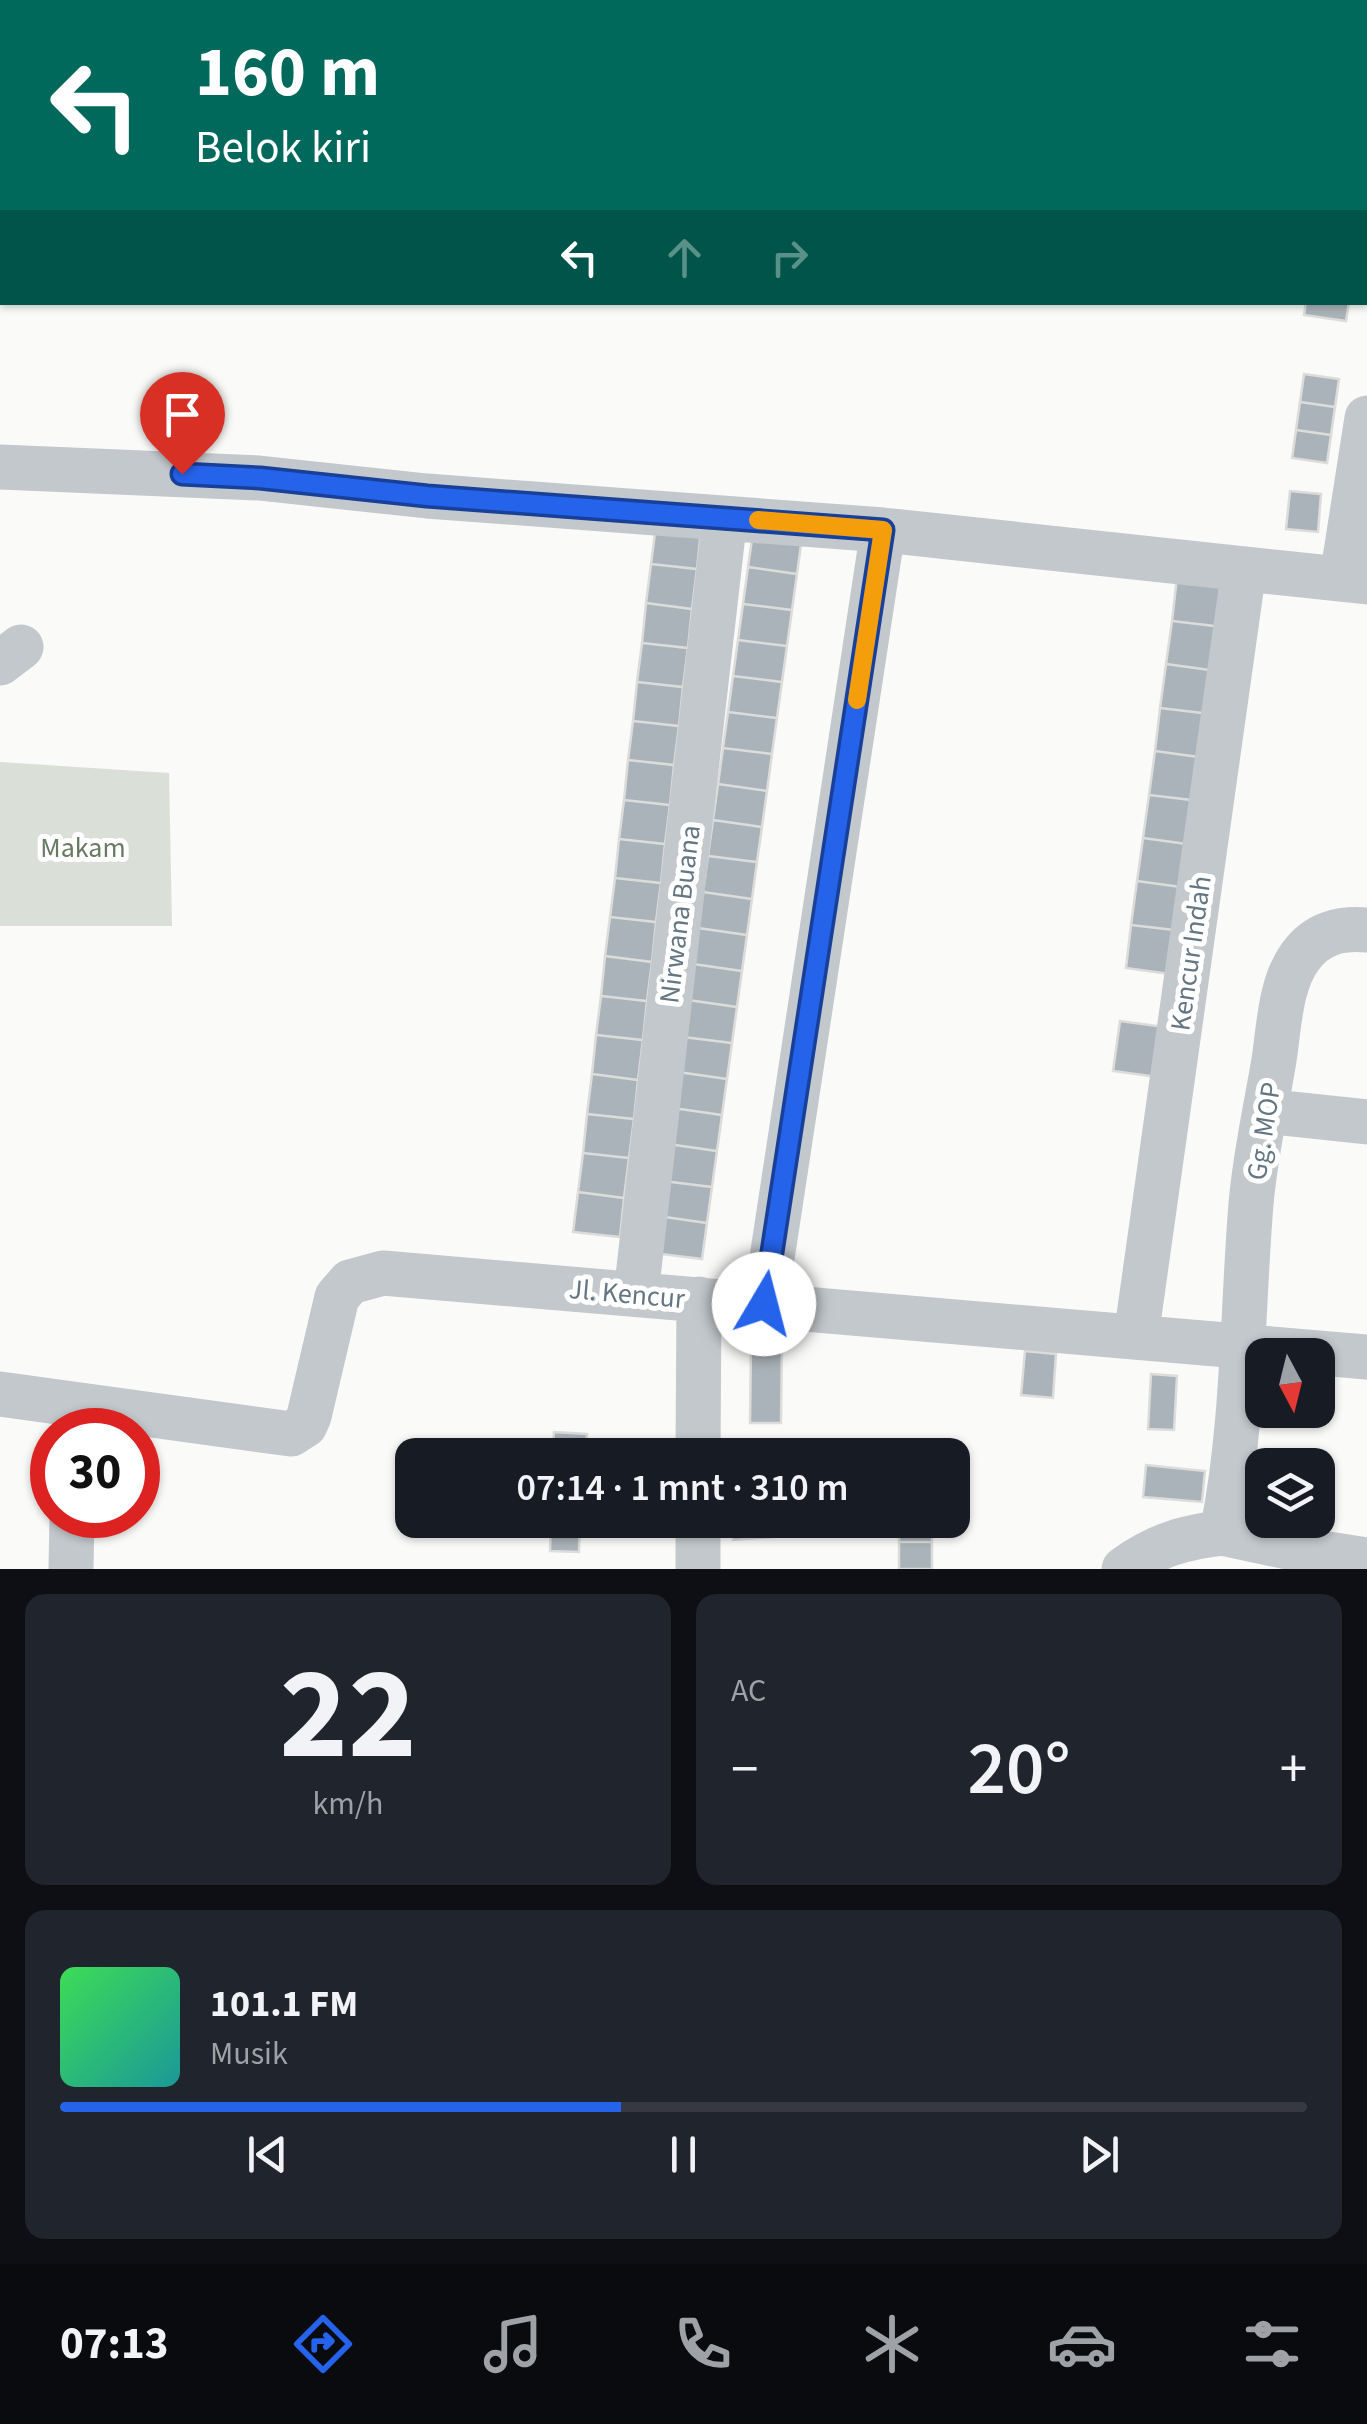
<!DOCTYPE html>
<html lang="id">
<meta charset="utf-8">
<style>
:root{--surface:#171b24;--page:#20242c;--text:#f1f3f6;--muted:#9ea1a6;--line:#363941;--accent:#2563eb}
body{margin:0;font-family:"Source Sans 3",sans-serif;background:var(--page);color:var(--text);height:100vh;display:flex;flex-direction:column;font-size:38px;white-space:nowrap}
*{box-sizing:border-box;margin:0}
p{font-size:32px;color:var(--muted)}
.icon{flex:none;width:55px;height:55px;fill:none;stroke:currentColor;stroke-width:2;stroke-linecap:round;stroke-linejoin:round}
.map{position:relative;height:1569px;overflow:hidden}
.sheet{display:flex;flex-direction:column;gap:25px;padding:25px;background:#0d0f14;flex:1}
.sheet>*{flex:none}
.hud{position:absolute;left:0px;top:0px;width:1368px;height:305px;box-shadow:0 2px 8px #0004;background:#00695c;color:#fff;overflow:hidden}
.needle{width:65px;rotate:173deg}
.fabs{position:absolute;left:1245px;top:1338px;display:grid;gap:20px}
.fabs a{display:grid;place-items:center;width:90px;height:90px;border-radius:20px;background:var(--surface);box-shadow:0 2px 8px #0004;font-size:50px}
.speed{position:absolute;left:30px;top:1408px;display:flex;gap:20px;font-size:50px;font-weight:700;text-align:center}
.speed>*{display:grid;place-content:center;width:130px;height:130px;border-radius:50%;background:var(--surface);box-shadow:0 2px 8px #0004;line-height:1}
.speed .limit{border:15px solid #d22;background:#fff;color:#111}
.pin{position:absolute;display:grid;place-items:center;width:85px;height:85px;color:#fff;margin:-102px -42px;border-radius:50% 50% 50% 0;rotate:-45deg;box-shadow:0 0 10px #0007}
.pin .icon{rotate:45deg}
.me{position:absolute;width:110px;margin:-55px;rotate:8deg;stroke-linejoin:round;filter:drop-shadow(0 0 8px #0008)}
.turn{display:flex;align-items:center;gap:35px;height:210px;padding:0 30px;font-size:45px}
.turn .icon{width:130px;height:130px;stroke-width:2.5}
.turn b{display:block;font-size:70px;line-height:85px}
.lanes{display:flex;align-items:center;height:95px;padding:0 30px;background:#0003;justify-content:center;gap:50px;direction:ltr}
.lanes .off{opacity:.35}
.big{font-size:75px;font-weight:600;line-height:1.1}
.sheet .card{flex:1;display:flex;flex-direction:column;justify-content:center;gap:15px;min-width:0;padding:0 35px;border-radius:20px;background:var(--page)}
.sheet .dial{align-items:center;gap:0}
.dial b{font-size:130px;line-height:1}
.song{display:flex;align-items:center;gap:30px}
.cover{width:120px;height:120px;border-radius:15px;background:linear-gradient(135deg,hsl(130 70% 55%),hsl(180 70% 35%))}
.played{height:10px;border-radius:5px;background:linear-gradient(90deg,var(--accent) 45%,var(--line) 45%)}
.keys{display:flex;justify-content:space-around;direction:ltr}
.heat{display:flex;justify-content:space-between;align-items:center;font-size:55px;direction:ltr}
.sheet .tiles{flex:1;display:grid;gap:25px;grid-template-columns:1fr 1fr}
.card:last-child{grid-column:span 2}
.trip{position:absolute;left:395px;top:1438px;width:575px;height:100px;border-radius:20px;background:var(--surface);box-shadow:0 2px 8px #0004;font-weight:600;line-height:100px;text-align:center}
.tab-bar{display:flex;height:160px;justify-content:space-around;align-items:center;background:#090b0e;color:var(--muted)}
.tab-bar .icon{width:70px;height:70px}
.tab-bar .selected{color:var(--accent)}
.tab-bar b{font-size:45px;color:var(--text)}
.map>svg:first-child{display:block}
</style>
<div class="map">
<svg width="1367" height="1569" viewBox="0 0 1367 1569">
<rect width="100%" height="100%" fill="#fafaf8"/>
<path fill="#dadfd7" d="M 0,762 L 169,773 L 172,926 L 0,926 Z"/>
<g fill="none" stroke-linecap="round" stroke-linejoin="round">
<path stroke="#bbc7cb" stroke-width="10" d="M 279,0 L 279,2
M 1365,226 L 1367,227"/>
</g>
<path fill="#aab3b9" stroke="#dcdcda" stroke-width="2.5" d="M 1306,302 L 1349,302 L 1346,321 L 1304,315 Z
M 1304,374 L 1339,379 L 1335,407 L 1300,402 Z
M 1300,402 L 1335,407 L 1331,435 L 1296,430 Z
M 1296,430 L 1331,435 L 1327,463 L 1292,458 Z
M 1290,491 L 1321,494 L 1318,532 L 1286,529 Z
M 656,525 L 701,530 L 697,569 L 651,564 Z
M 753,532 L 802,538 L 797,574 L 748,567 Z
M 651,564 L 697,569 L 692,609 L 646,603 Z
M 748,567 L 797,574 L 792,610 L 743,604 Z
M 1177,577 L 1229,584 L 1223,627 L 1172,621 Z
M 646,603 L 692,609 L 688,648 L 642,643 Z
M 743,604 L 792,610 L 787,646 L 738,640 Z
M 1172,621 L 1223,627 L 1217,671 L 1166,664 Z
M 738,640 L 787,646 L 782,682 L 733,676 Z
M 642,643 L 688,648 L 683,687 L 637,682 Z
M 1166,664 L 1217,671 L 1211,714 L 1160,708 Z
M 733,676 L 782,682 L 777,718 L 728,712 Z
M 637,682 L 683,687 L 679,726 L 633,721 Z
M 1160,708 L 1211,714 L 1206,758 L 1155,751 Z
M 728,712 L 777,718 L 772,754 L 723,748 Z
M 633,721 L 679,726 L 674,765 L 628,760 Z
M 723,748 L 772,754 L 767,791 L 718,784 Z
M 1155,751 L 1206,758 L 1200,801 L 1149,795 Z
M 628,760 L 674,765 L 670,805 L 624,800 Z
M 718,784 L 767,791 L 762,827 L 713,820 Z
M 1149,795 L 1200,801 L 1194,845 L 1143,838 Z
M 624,800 L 670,805 L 665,844 L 619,839 Z
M 713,820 L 762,827 L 757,862 L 708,856 Z
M 1143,838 L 1194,845 L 1188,888 L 1137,881 Z
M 619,839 L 665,844 L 661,883 L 615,878 Z
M 708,856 L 757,862 L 752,899 L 703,892 Z
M 615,878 L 661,883 L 656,922 L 610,917 Z
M 1137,881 L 1188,888 L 1183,931 L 1131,925 Z
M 703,892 L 752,899 L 747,935 L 698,928 Z
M 610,917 L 656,922 L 652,962 L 605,956 Z
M 1131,925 L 1183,931 L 1177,975 L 1126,968 Z
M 698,928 L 747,935 L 742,971 L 693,964 Z
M 605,956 L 652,962 L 647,1001 L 601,996 Z
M 693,964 L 742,971 L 737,1007 L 688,1000 Z
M 601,996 L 647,1001 L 643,1040 L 596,1035 Z
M 688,1000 L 737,1007 L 732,1043 L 683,1037 Z
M 1120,1021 L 1165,1027 L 1158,1077 L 1113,1071 Z
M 596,1035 L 643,1040 L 638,1080 L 592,1074 Z
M 683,1037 L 732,1043 L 727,1079 L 678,1072 Z
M 678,1072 L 727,1079 L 722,1115 L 673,1108 Z
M 592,1074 L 638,1080 L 634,1119 L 587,1114 Z
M 673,1108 L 722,1115 L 717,1151 L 668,1144 Z
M 587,1114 L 634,1119 L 629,1158 L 583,1153 Z
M 668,1144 L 717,1151 L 712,1187 L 663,1181 Z
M 583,1153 L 629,1158 L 624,1198 L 578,1192 Z
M 663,1181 L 712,1187 L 707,1223 L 658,1216 Z
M 578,1192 L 624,1198 L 620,1237 L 573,1232 Z
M 658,1216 L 707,1223 L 702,1259 L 653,1253 Z
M 751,1343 L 782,1344 L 781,1423 L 750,1423 Z
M 1025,1351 L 1056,1354 L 1053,1398 L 1021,1395 Z
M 1151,1374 L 1177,1376 L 1174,1430 L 1148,1429 Z
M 554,1432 L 587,1434 L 586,1455 L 552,1455 Z
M 729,1447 L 778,1451 L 777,1455 L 728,1455 Z
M 1146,1465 L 1205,1471 L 1202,1502 L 1143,1497 Z
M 551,1520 L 580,1520 L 579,1552 L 550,1551 Z
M 732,1520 L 782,1520 L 783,1536 L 733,1540 Z
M 899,1520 L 932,1520 L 932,1542 L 899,1542 Z
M 899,1542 L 932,1542 L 932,1569 L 899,1569 Z"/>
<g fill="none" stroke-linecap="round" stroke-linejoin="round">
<path stroke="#c3c8cc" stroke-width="45" d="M 0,196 L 2,196
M 0,467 L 259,478 L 427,496 L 883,530 L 1367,582
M 1342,578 L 1367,418
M 0,663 L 21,647
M 1265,1111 L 1367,1122
M 636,1294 L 723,534
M 765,1304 L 883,530
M 1136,1337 L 1244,569
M 0,1394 L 291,1434 L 305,1425 L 309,1416 L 337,1297 L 350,1282 L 383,1273 L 1367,1357
M 698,1455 L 699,1299
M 698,1520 L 698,1569
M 1367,1560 L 1302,1550 L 1222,1533 C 1244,1424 1242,1314 1251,1204 C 1255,1156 1266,1108 1274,1060 C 1279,1028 1280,984 1300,957 C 1317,933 1340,928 1367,930
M 71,1569 L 72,1515
M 1124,1569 C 1155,1546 1184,1537 1222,1533"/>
</g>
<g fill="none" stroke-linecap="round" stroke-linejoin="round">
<g stroke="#184099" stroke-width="25">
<path id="route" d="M 182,474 L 260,478 L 427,496 L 883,530 L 764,1304"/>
</g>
<use href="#route" stroke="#2563eb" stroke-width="18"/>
<path stroke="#f59e0b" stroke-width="18" d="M 758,520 L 883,530 L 857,700"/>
</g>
<g text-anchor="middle" stroke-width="10" stroke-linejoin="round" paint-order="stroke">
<g font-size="28" fill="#687a64" stroke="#fff">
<text x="83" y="857">Makam</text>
</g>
<g font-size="28" fill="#657683" stroke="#fff">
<text transform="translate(679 914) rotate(-83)" y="10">Nirwana Buana</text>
<text transform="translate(1190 953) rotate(-82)" y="10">Kencur Indah</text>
<text transform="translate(1263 1131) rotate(-81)" y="10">Gg. MOP</text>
<text transform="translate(627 1293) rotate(5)" y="10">Jl. Kencur</text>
</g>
</g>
</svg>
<div class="fabs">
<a><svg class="needle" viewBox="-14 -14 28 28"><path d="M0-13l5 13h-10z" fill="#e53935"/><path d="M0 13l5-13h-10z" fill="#9ea1a6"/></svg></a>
<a><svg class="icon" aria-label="layers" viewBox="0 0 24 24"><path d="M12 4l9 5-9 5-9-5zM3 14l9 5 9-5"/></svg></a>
</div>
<div class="speed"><div class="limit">30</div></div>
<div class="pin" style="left:182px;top:474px;background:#d93025"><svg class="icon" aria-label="arrive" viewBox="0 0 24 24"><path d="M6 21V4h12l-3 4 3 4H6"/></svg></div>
<svg class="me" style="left:764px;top:1304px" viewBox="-20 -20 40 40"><circle r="19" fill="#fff"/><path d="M0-13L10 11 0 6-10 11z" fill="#2563eb"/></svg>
<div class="trip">07:14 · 1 mnt · 310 m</div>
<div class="hud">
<div class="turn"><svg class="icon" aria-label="left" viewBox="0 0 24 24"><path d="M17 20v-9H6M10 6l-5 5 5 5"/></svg><div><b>160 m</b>Belok kiri</div></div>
<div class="lanes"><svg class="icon" aria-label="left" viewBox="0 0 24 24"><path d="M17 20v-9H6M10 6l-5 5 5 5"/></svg><svg class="icon off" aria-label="ahead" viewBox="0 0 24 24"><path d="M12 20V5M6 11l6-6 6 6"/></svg><svg class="icon off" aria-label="right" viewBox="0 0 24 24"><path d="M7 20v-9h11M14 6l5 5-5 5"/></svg></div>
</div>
</div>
<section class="sheet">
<div class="tiles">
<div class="card dial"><b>22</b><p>km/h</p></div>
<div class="card"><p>AC</p>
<div class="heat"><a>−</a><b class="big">20°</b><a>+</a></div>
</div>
<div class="card">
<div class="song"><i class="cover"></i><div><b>101.1 FM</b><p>Musik</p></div></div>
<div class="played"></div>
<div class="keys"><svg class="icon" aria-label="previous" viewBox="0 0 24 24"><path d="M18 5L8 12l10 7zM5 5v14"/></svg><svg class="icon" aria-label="pause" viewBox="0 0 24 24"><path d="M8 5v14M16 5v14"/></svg><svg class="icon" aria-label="next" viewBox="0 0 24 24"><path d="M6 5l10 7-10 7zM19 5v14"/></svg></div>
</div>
</div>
</section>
<nav class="tab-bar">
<b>07:13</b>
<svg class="icon selected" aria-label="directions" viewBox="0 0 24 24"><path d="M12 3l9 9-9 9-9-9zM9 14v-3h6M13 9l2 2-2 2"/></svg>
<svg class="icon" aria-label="music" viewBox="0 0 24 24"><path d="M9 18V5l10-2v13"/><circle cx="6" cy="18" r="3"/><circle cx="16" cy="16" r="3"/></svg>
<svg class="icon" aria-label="phone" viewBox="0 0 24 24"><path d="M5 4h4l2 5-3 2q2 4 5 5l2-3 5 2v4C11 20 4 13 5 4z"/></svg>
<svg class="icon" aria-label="climate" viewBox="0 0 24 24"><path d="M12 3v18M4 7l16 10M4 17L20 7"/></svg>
<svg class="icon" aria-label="car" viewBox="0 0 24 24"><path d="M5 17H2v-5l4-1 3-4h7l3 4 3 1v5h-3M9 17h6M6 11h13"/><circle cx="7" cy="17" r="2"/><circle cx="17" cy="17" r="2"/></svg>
<svg class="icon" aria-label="filters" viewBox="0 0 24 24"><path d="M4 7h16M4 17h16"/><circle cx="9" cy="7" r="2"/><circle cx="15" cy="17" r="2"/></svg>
</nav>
